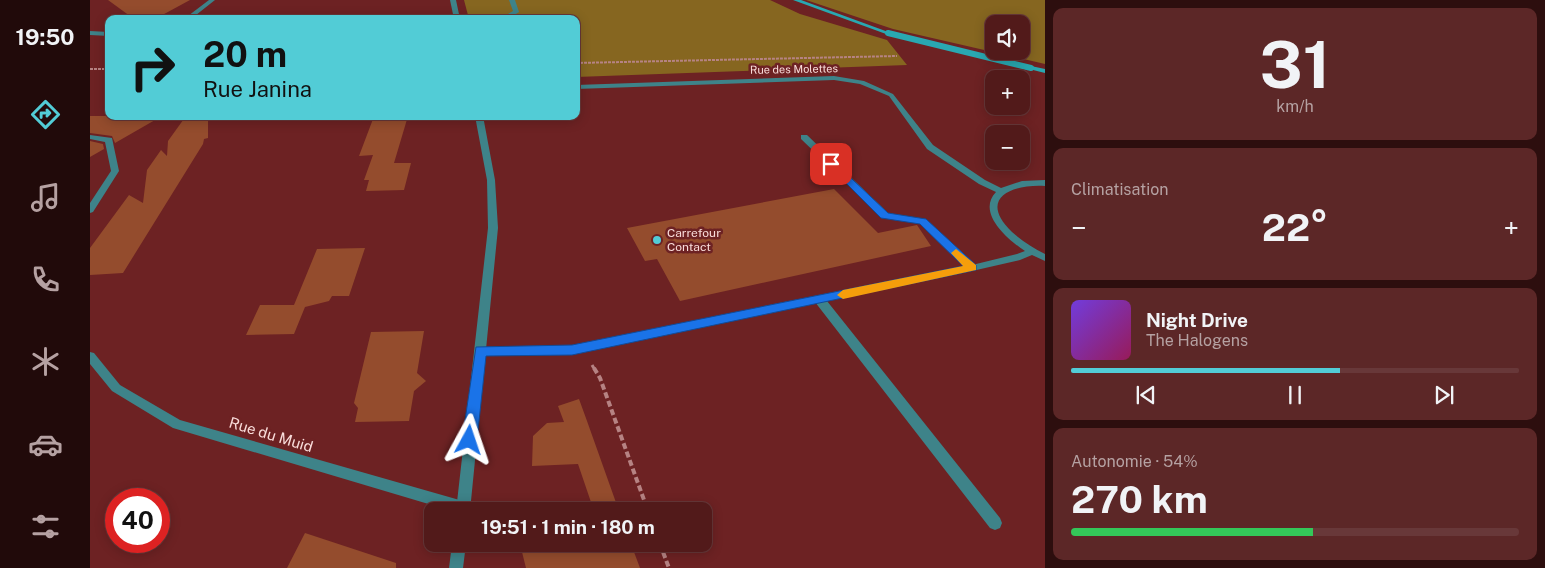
<!DOCTYPE html>
<html lang="fr">
<meta charset="utf-8">
<style>
:root{--surface:#521a1a;--page:#5c2727;--text:#f1f3f6;--muted:#b5a1a2;--line:#683839;--accent:#52ccd6}
body{margin:0;font-family:"Public Sans",sans-serif;background:var(--page);color:var(--text);height:100vh;display:flex;flex-direction:column;font-size:19px;white-space:nowrap}
*{box-sizing:border-box;margin:0}
p{font-size:16px;color:var(--muted)}
.icon{flex:none;width:28px;height:28px;fill:none;stroke:currentColor;stroke-width:2;stroke-linecap:round;stroke-linejoin:round}
.map{position:relative;flex:1;overflow:hidden}
.details{display:flex;flex-direction:column;gap:8px;padding:8px;background:#2d0e0e;width:500px}
.details>*{flex:none}
.guide{position:absolute;left:15px;top:15px;width:475px;height:105px;border-radius:10px;box-shadow:0 2px 12px #0003,0 0 0 1px var(--line);background:#52ccd6;color:#111;overflow:hidden}
.buttons{position:absolute;left:895px;top:15px;display:grid;gap:10px}
.buttons a{display:grid;place-items:center;width:45px;height:45px;border-radius:10px;background:var(--surface);box-shadow:0 2px 12px #0003,0 0 0 1px var(--line);font-size:25px}
.speed{position:absolute;left:15px;top:488px;display:flex;gap:10px;font-size:25px;font-weight:700;text-align:center}
.speed>*{display:grid;place-content:center;width:65px;height:65px;border-radius:50%;background:var(--surface);box-shadow:0 2px 12px #0003,0 0 0 1px var(--line);line-height:1}
.speed .limit{border:8px solid #d22;background:#fff;color:#111}
.pin{position:absolute;display:grid;place-items:center;width:42px;height:42px;color:#fff;margin:-21px;border-radius:10px;box-shadow:0 2px 8px #0006}
.me{position:absolute;width:55px;margin:-28px;rotate:5deg;stroke-linejoin:round;filter:drop-shadow(0 0 4px #0008)}
.turn{display:flex;align-items:center;gap:18px;height:105px;padding:0 15px;font-size:22px}
.turn .icon{width:65px;height:65px;stroke-width:2.5}
.turn b{display:block;font-size:35px;line-height:42px}
.big{font-size:38px;font-weight:700;line-height:1.1}
.details .tile{flex:1;display:flex;flex-direction:column;justify-content:center;gap:8px;min-width:0;padding:0 18px;border-radius:10px;background:var(--page)}
.details .dial{align-items:center;gap:0}
.dial b{font-size:65px;line-height:1}
.song{display:flex;align-items:center;gap:15px}
.cover{width:60px;height:60px;border-radius:8px;background:linear-gradient(135deg,hsl(260 70% 55%),hsl(330 70% 35%))}
.played{height:5px;border-radius:2px;background:linear-gradient(90deg,var(--accent) 60%,var(--line) 60%)}
.keys{display:flex;justify-content:space-around;direction:ltr}
.heat{display:flex;justify-content:space-between;align-items:center;font-size:28px;direction:ltr}
.charge{height:8px;border-radius:4px;background:linear-gradient(90deg,#34c759 54%,var(--line) 0)}
.trip{position:absolute;left:334px;top:502px;width:288px;height:50px;border-radius:10px;background:var(--surface);box-shadow:0 2px 12px #0003,0 0 0 1px var(--line);font-weight:700;line-height:50px;text-align:center}
main{display:flex;flex:1;min-height:0}
.dock{display:flex;flex-direction:column;width:90px;justify-content:space-around;align-items:center;background:#210a0a;color:var(--muted)}
.dock .icon{width:35px;height:35px}
.dock .on{color:var(--accent)}
.dock b{font-size:22px;color:var(--text)}
.map>svg:first-child{display:block}
</style>
<main>
<nav class="dock">
<b>19:50</b>
<svg class="icon on" aria-label="directions" viewBox="0 0 24 24"><path d="M12 3l9 9-9 9-9-9zM9 14v-3h6M13 9l2 2-2 2"/></svg>
<svg class="icon" aria-label="music" viewBox="0 0 24 24"><path d="M9 18V5l10-2v13"/><circle cx="6" cy="18" r="3"/><circle cx="16" cy="16" r="3"/></svg>
<svg class="icon" aria-label="phone" viewBox="0 0 24 24"><path d="M5 4h4l2 5-3 2q2 4 5 5l2-3 5 2v4C11 20 4 13 5 4z"/></svg>
<svg class="icon" aria-label="climate" viewBox="0 0 24 24"><path d="M12 3v18M4 7l16 10M4 17L20 7"/></svg>
<svg class="icon" aria-label="car" viewBox="0 0 24 24"><path d="M5 17H2v-5l4-1 3-4h7l3 4 3 1v5h-3M9 17h6M6 11h13"/><circle cx="7" cy="17" r="2"/><circle cx="17" cy="17" r="2"/></svg>
<svg class="icon" aria-label="filters" viewBox="0 0 24 24"><path d="M4 7h16M4 17h16"/><circle cx="9" cy="7" r="2"/><circle cx="15" cy="17" r="2"/></svg>
</nav>
<div class="map">
<svg width="955" height="568" viewBox="0 0 955 568">
<rect width="100%" height="100%" fill="#6d2223"/>
<path fill="#866620" fill-rule="evenodd" d="M 374,0 L 680,0 L 710,14 L 797,40 L 817,65 L 486,77 L 486,19 L 379,19 Z
M 716,0 L 955,0 L 955,64 L 803,29 ZM 904,24 L 931,24 L 931,51 L 904,51 Z"/>
<path fill="#944c2d" d="M 18,0 L 100,0 L 65,19 L 44,19 Z
M 0,116 L 72,116 L 25,143 L 22,136 L 0,133 Z
M 96,116 L 118,116 L 118,138 L 114,139 L 113,144 L 33,273 L 0,275 L 0,248 L 39,195 L 53,203 L 57,170 L 71,150 L 77,156 L 78,141 Z
M 297,116 L 318,116 L 304,163 L 321,163 L 314,190 L 276,191 L 279,180 L 274,180 L 283,155 L 269,156 L 283,119 L 296,119 Z
M 0,141 L 13,144 L 14,149 L 0,157 Z
M 744,189 L 788,233 L 827,225 L 841,246 L 590,301 L 567,259 L 555,261 L 537,228 Z
M 275,248 L 259,296 L 242,296 L 239,301 L 215,307 L 204,334 L 156,335 L 170,305 L 204,305 L 227,249 Z
M 334,331 L 327,373 L 336,381 L 324,391 L 319,421 L 265,422 L 268,408 L 264,403 L 281,332 Z
M 489,399 L 497,421 L 529,511 L 504,511 L 488,464 L 442,466 L 443,436 L 457,423 L 474,422 L 468,406 Z
M 215,533 L 306,563 L 306,568 L 197,568 Z
M 445,544 L 541,544 L 550,568 L 436,568 L 431,548 Z"/>
<g fill="none" stroke-linecap="round" stroke-linejoin="round">
<path stroke="#b68383" stroke-width="2" stroke-dasharray="3 1" stroke-linecap="butt" d="M 486,63 L 807,56
M 0,69 L 19,69"/>
<path stroke="#b68383" stroke-width="3" stroke-dasharray="5 2.5" stroke-linecap="butt" d="M 502,365 L 505,370"/>
<path stroke="#b68383" stroke-width="4" stroke-dasharray="6 3" stroke-linecap="butt" d="M 504,368 L 510,378 L 558,511
M 570,544 L 579,568"/>
<path fill="#3e8389" fill-rule="evenodd" d="M 419,0 L 425,0 L 429,12 L 418,19 L 410,19 L 423,11 Z
M 711,135 L 717,135 L 798,213 L 836,220 L 885,266 L 887,268 L 885,270 L 879,270 L 830,224 L 792,217 L 711,139 Z
M 729,295 L 733,296 L 910,518 L 912,523 L 910,528 L 905,530 L 900,528 L 725,302 L 724,299 Z"/>
<path fill="#3e8389" fill-rule="evenodd" d="M 119,0 L 125,0 L 101,19 L 94,19 Z
M 0,31 L 19,32 L 19,36 L 0,35 Z
M 744,76 L 774,81 L 803,94 L 843,145 L 895,180 L 911,188 L 932,181 L 955,180 L 955,186 C 922,184 887,198 922,232 C 932,241 943,248 955,254 L 955,261 L 942,255 L 930,260 L 882,271 L 482,354 L 390,355 L 386,354 L 384,351 L 386,348 L 390,347 L 482,346 L 882,265 L 927,254 L 935,251 C 918,240 886,213 906,192 L 889,184 L 837,149 L 799,96 L 770,84 L 744,80 L 486,89 L 486,85 Z
M 0,135 L 22,138 L 29,171 L 3,212 L 0,213 L 0,203 L 21,171 L 15,142 L 0,139 Z
M 0,352 L 4,353 L 30,385 L 90,420 L 373,501 L 378,503 L 380,508 L 378,511 L 362,511 L 83,428 L 22,391 L 0,364 Z"/>
<path fill="#3e8389" fill-rule="evenodd" d="M 360,0 L 366,0 L 370,19 L 364,19 Z
M 385,116 L 393,116 L 405,180 L 408,228 L 380,511 L 366,511 L 398,228 L 397,180 Z
M 362,544 L 376,544 L 373,568 L 359,568 Z"/>
<path fill="#29a8b1" fill-rule="evenodd" d="M 703,0 L 711,0 L 801,33 L 796,34 Z
M 941,66 L 955,69 L 955,73 L 939,69 L 938,68 Z"/>
<path stroke="#29a8b1" stroke-width="6" d="M 798,33 L 941,68"/>
</g>
<path fill="#1a73e8" stroke="#114b97" d="M 738,162 L 744,162 L 798,213 L 836,219 L 886,265 L 886,270 L 482,355 L 396,356 L 387,440 L 384,444 L 379,446 L 374,444 L 372,440 L 386,347 L 482,345 L 873,266 L 830,224 L 791,218 L 738,165 Z"/>
<path fill="#f59e0b" d="M 866,249 L 886,265 L 886,270 L 753,299 L 747,295 L 753,290 L 873,266 L 861,253 Z"/>
<circle fill="#52ccd6" stroke="#6d2223" stroke-width="2" cx="567" cy="240" r="5"/>
<g text-anchor="middle" stroke-width="5" stroke-linejoin="round" paint-order="stroke">
<g font-size="11" fill="#f9dcda" stroke="#6d2223">
<text transform="translate(704 69) rotate(-1)" y="4">Rue des Molettes</text>
</g>
<g font-size="12" fill="#f9dcda" stroke="#6d2223" text-anchor="start">
<text x="577" y="237">Carrefour<tspan x="577" dy="14">Contact</tspan></text>
</g>
<g font-size="15" fill="#f9dcda" stroke="#6d2223">
<text transform="translate(181 435) rotate(17)" y="5">Rue du Muid</text>
</g>
</g>
</svg>
<div class="buttons">
<a><svg class="icon" aria-label="sound" viewBox="0 0 24 24"><path d="M4 9h4l5-4v14l-5-4H4zM17 9q2 3 0 6"/></svg></a>
<a>+</a>
<a>−</a>
</div>
<div class="speed"><div class="limit">40</div></div>
<div class="pin" style="left:741px;top:164px;background:#d93025"><svg class="icon" aria-label="arrive" viewBox="0 0 24 24"><path d="M6 21V4h12l-3 4 3 4H6"/></svg></div>
<svg class="me" style="left:379px;top:440px" viewBox="-20 -20 40 40"><path d="M0-17L14 15 0 8-14 15z" fill="#1a73e8" stroke="#fff" stroke-width="4"/></svg>
<div class="trip">19:51 · 1 min · 180 m</div>
<div class="guide">
<div class="turn"><svg class="icon" aria-label="right" viewBox="0 0 24 24"><path d="M7 20v-9h11M14 6l5 5-5 5"/></svg><div><b>20 m</b>Rue Janina</div></div>
</div>
</div>
<section class="details">
<div class="tile dial"><b>31</b><p>km/h</p></div>
<div class="tile"><p>Climatisation</p>
<div class="heat"><a>−</a><b class="big">22°</b><a>+</a></div>
</div>
<div class="tile">
<div class="song"><i class="cover"></i><div><b>Night Drive</b><p>The Halogens</p></div></div>
<div class="played"></div>
<div class="keys"><svg class="icon" aria-label="previous" viewBox="0 0 24 24"><path d="M18 5L8 12l10 7zM5 5v14"/></svg><svg class="icon" aria-label="pause" viewBox="0 0 24 24"><path d="M8 5v14M16 5v14"/></svg><svg class="icon" aria-label="next" viewBox="0 0 24 24"><path d="M6 5l10 7-10 7zM19 5v14"/></svg></div>
</div>
<div class="tile"><p>Autonomie · 54%</p><b class="big">270 km</b><div class="charge"></div></div>
</section>
</main>
